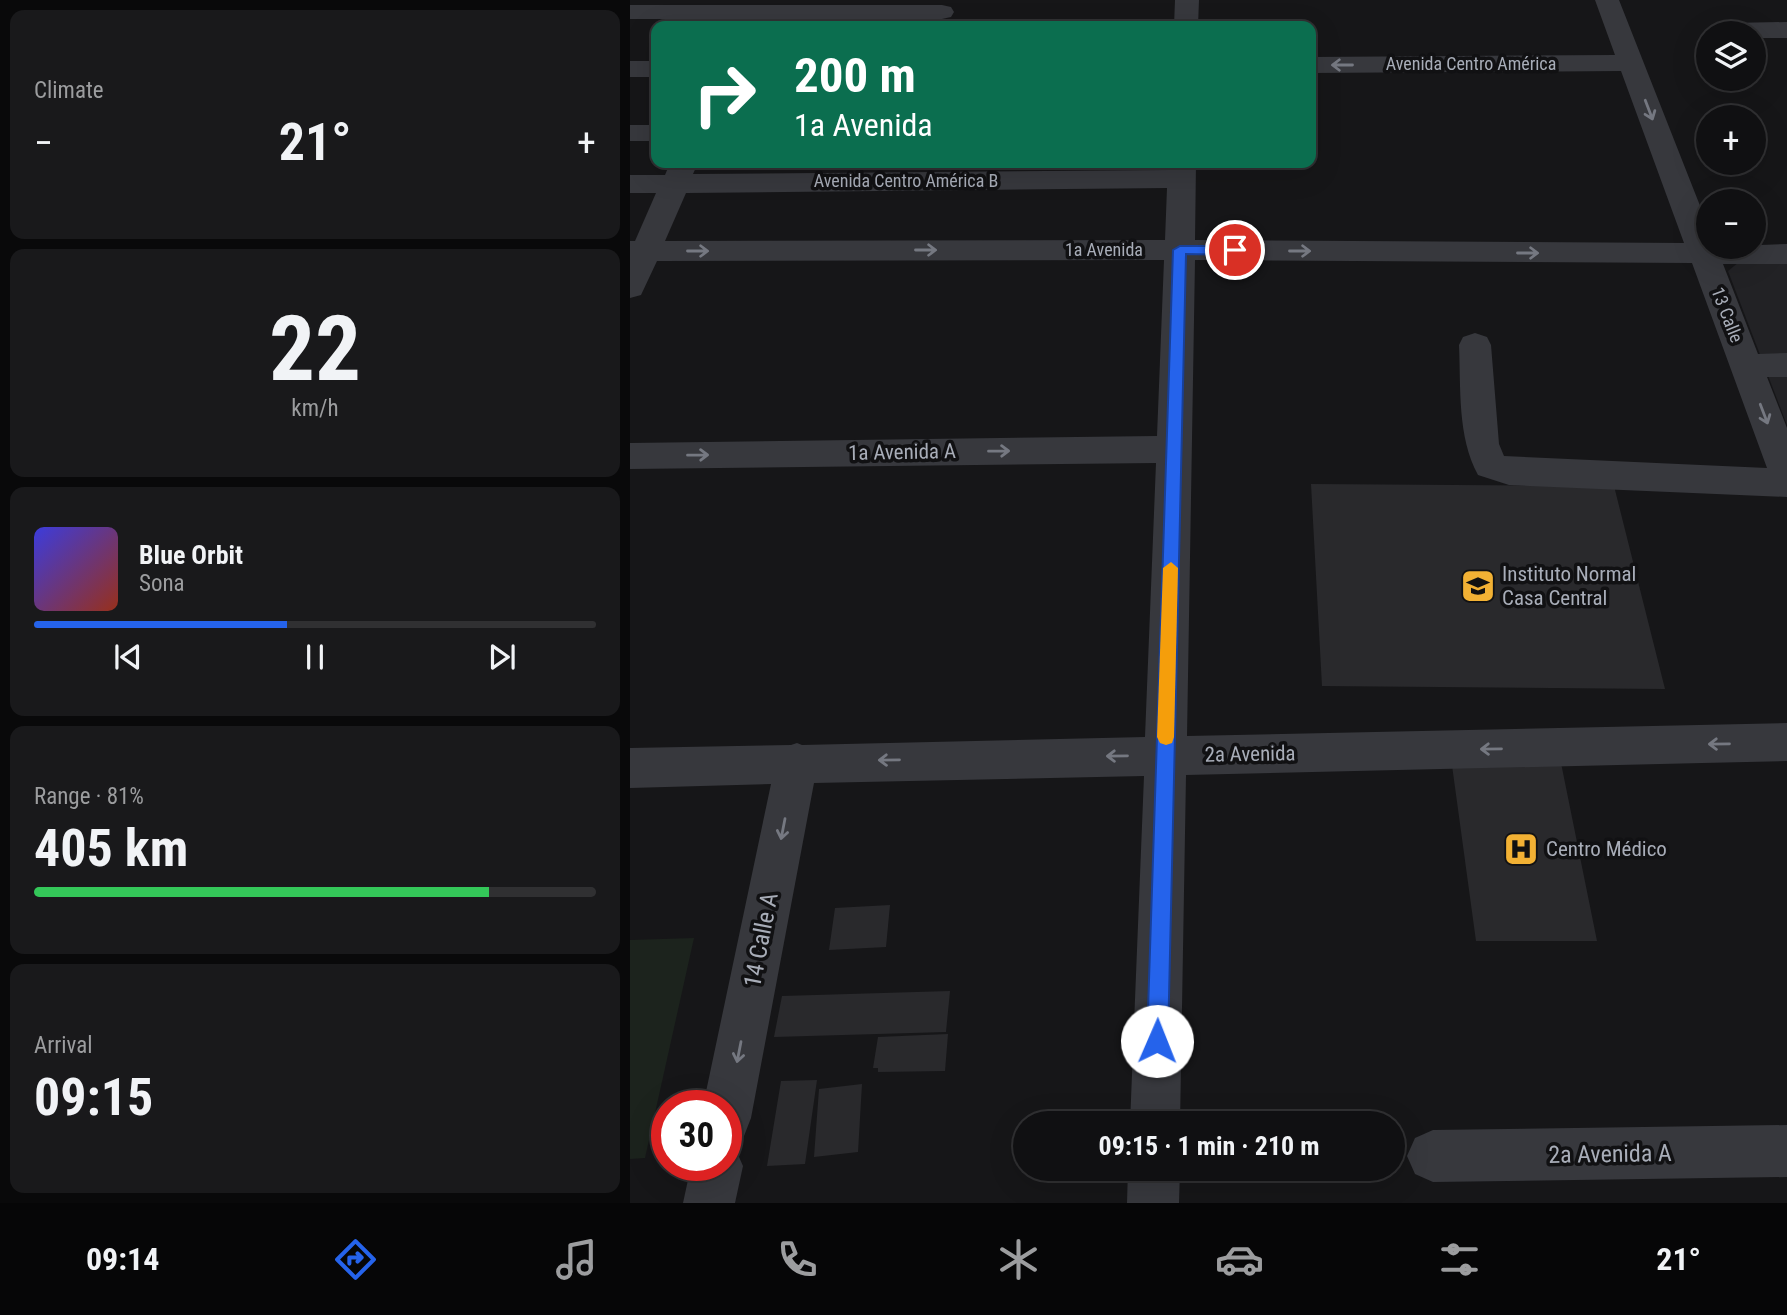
<!DOCTYPE html>
<meta charset="utf-8">
<style>
:root{--surface:#101012;--page:#19191b;--text:#f1f3f6;--muted:#9c9d9f;--line:#303032;--accent:#2563eb}
body{margin:0;font-family:"Roboto Condensed",sans-serif;background:var(--page);color:var(--text);height:100vh;display:flex;flex-direction:column;font-size:26px;white-space:nowrap}
*{box-sizing:border-box;margin:0}
p{font-size:23px;color:var(--muted)}
.icon{flex:none;width:38px;height:38px;fill:none;stroke:currentColor;stroke-width:2;stroke-linecap:round;stroke-linejoin:round}
.map{position:relative;flex:1;overflow:hidden}
.sheet{display:flex;flex-direction:column;gap:10px;padding:10px;background:#09090a;width:630px}
.sheet>*{flex:none}
.hud{position:absolute;left:21px;top:21px;width:665px;height:147px;border-radius:14px;box-shadow:0 7px 28px #0002,0 0 0 2px var(--line);background:#0b6e4f;color:#fff;overflow:hidden}
.fabs{position:absolute;left:1066px;top:21px;display:grid;gap:14px}
.fabs a{display:grid;place-items:center;width:70px;height:70px;border-radius:50%;background:var(--surface);box-shadow:0 7px 28px #0002,0 0 0 2px var(--line);font-size:35px}
.speed{position:absolute;left:21px;top:1090px;display:flex;gap:14px;font-size:35px;font-weight:700;text-align:center}
.speed>*{display:grid;place-content:center;width:91px;height:91px;border-radius:50%;background:var(--surface);box-shadow:0 7px 28px #0002,0 0 0 2px var(--line);line-height:1}
.speed .limit{border:10px solid #d22;background:#fff;color:#111}
.pin{position:absolute;display:grid;place-items:center;width:60px;height:60px;color:#fff;margin:-30px;border:4px solid #fff;border-radius:50%;box-shadow:0 2px 7px #0007}
.me{position:absolute;width:77px;margin:-38px;rotate:1deg;stroke-linejoin:round;filter:drop-shadow(0 0 5px #0008)}
.turn{display:flex;align-items:center;gap:24px;height:147px;padding:0 28px;font-size:32px}
.turn .icon{width:91px;height:91px;stroke-width:2.5}
.turn b{display:block;font-size:49px;line-height:60px}
.big{font-size:52px;font-weight:700;line-height:1.1}
.sheet .card{flex:1;display:flex;flex-direction:column;justify-content:center;gap:10px;min-width:0;padding:0 24px;border-radius:14px;background:var(--page)}
.sheet .dial{align-items:center;gap:0}
.dial b{font-size:91px;line-height:1}
.song{display:flex;align-items:center;gap:21px}
.cover{width:84px;height:84px;border-radius:10px;background:linear-gradient(135deg,hsl(240 70% 55%),hsl(10 70% 35%))}
.played{height:7px;border-radius:4px;background:linear-gradient(90deg,var(--accent) 45%,var(--line) 45%)}
.keys{display:flex;justify-content:space-around;direction:ltr}
.heat{display:flex;justify-content:space-between;align-items:center;font-size:38px;direction:ltr}
.charge{height:10px;border-radius:5px;background:linear-gradient(90deg,#34c759 81%,var(--line) 0)}
.trip{position:absolute;left:383px;top:1111px;width:392px;height:70px;border-radius:35px;background:var(--surface);box-shadow:0 7px 28px #0002,0 0 0 2px var(--line);font-weight:700;line-height:70px;text-align:center}
.menu{display:flex;height:112px;justify-content:space-around;align-items:center;background:#060607;color:var(--muted)}
.menu .icon{width:49px;height:49px}
.menu .active{color:var(--accent)}
.menu b{font-size:32px;color:var(--text)}
main{display:flex;flex:1;min-height:0}
.map>svg:first-child{display:block}
</style>
<main>
<section class="sheet">
<div class="card"><p>Climate</p>
<div class="heat"><a>−</a><b class="big">21°</b><a>+</a></div>
</div>
<div class="card dial"><b>22</b><p>km/h</p></div>
<div class="card">
<div class="song"><i class="cover"></i><div><b>Blue Orbit</b><p>Sona</p></div></div>
<div class="played"></div>
<div class="keys"><svg class="icon" aria-label="previous" viewBox="0 0 24 24"><path d="M18 5L8 12l10 7zM5 5v14"/></svg><svg class="icon" aria-label="pause" viewBox="0 0 24 24"><path d="M8 5v14M16 5v14"/></svg><svg class="icon" aria-label="next" viewBox="0 0 24 24"><path d="M6 5l10 7-10 7zM19 5v14"/></svg></div>
</div>
<div class="card"><p>Range · 81%</p><b class="big">405 km</b><div class="charge"></div></div>
<div class="card"><p>Arrival</p><b class="big">09:15</b></div>
</section>
<div class="map">
<svg width="1157" height="1203" viewBox="0 0 1157 1203">
<rect width="100%" height="100%" fill="#161618"/>
<path fill="#222225" d="M 1109,262 L 1157,262 L 1157,425 L 1098,271 Z"/>
<path fill="#1c231d" d="M 64,938 L 15,1158 L 0,1159 L 0,940 Z"/>
<path fill="#29292c" d="M 681,484 L 984,486 L 1035,689 L 692,686 Z
M 821,758 L 930,758 L 967,941 L 846,941 Z
M 260,905 L 256,947 L 199,950 L 205,908 Z
M 320,991 L 316,1032 L 144,1037 L 152,996 Z
M 318,1034 L 315,1071 L 248,1072 L 248,1068 L 243,1068 L 248,1037 Z
M 187,1080 L 175,1164 L 137,1166 L 151,1081 Z
M 232,1084 L 228,1152 L 184,1157 L 189,1089 Z"/>
<g fill="none" stroke-linecap="round" stroke-linejoin="round">
<path fill="#37383d" fill-rule="evenodd" d="M 545,0 L 569,0 L 568,26 L 544,26 Z
M 965,0 L 989,0 L 1078,226 L 1078,247 L 1157,244 L 1157,264 L 1093,264 L 1128,354 L 1157,353 L 1157,377 L 1137,377 L 1157,428 L 1157,497 L 879,485 L 848,475 C 827,436 831,388 829,345 L 833,337 L 845,333 L 857,337 L 861,345 L 869,444 L 874,456 L 1137,468 L 1062,263 L 565,260 L 557,736 L 1157,723 L 1157,761 L 556,775 L 550,1124 L 500,1124 L 514,776 L 184,783 L 121,1118 L 114,1136 L 96,1143 L 96,1106 L 73,1106 L 141,784 L 0,788 L 0,748 L 161,745 L 167,743 L 172,745 L 515,737 L 526,463 L 0,469 L 0,443 L 527,436 L 534,260 L 27,261 L 11,295 L 0,298 L 0,241 L 5,241 L 26,193 L 0,193 L 0,175 L 35,175 L 40,163 L 68,163 L 63,174 L 538,170 L 538,163 L 566,163 L 565,240 L 1054,243 L 991,71 L 681,73 L 681,57 L 985,55 ZM 537,188 L 535,240 L 35,241 L 56,193 Z
M 0,5 L 312,5 L 321,7 L 324,12 L 321,17 L 312,19 L 0,19 Z
M 1157,22 L 1157,38 L 1124,38 L 1124,33 L 1089,33 L 1087,31 L 1091,26 L 1100,23 Z
M 0,61 L 26,61 L 26,77 L 0,77 Z
M 0,125 L 26,125 L 26,141 L 0,141 Z
M 1157,1125 L 1157,1177 L 803,1182 L 785,1174 L 777,1156 L 785,1138 L 803,1130 Z
M 96,1144 L 105,1148 L 113,1166 L 105,1203 L 53,1203 L 61,1166 L 96,1166 Z
M 498,1169 L 550,1169 L 549,1203 L 497,1203 Z"/>
</g>
<defs><path id="oneway-shaft" d="M-6 0H5M1.5-3L5.5 0L1.5 3" fill="none" stroke-width="1.6" stroke-linecap="round" stroke-linejoin="round" transform="scale(1.75)"/></defs>
<g stroke="#757881">
<use href="#oneway-shaft" transform="translate(712 65) rotate(180)"/>
<use href="#oneway-shaft" transform="translate(1019 110) rotate(69)"/>
<use href="#oneway-shaft" transform="translate(296 250)"/>
<use href="#oneway-shaft" transform="translate(68 251)"/>
<use href="#oneway-shaft" transform="translate(670 251)"/>
<use href="#oneway-shaft" transform="translate(898 253)"/>
<use href="#oneway-shaft" transform="translate(1134 414) rotate(69)"/>
<use href="#oneway-shaft" transform="translate(369 451) rotate(-1)"/>
<use href="#oneway-shaft" transform="translate(68 455) rotate(-1)"/>
<use href="#oneway-shaft" transform="translate(1089 744) rotate(179)"/>
<use href="#oneway-shaft" transform="translate(861 749) rotate(179)"/>
<use href="#oneway-shaft" transform="translate(487 756) rotate(179)"/>
<use href="#oneway-shaft" transform="translate(259 760) rotate(179)"/>
<use href="#oneway-shaft" transform="translate(153 829) rotate(101)"/>
<use href="#oneway-shaft" transform="translate(109 1052) rotate(101)"/>
</g>
<path fill="#2563eb" stroke="#184099" stroke-width="2" d="M 550,246 L 605,246 L 611,250 L 605,255 L 556,254 L 538,1041 L 535,1048 L 527,1051 L 520,1048 L 517,1041 L 543,250 Z"/>
<path fill="#f59e0b" d="M 541,562 L 548,568 L 544,737 L 542,743 L 536,745 L 530,743 L 527,737 L 533,568 Z"/>
<defs>
<g id="school-square" transform="scale(1.75)"><rect x="-9" y="-9" width="18" height="18" rx="4" fill="#f2b134" stroke="#111113"/><path d="M0-5L7-2L0 1L-7-2ZM-4 1L0 2.5L4 1V4Q0 6-4 4Z" fill="#111"/></g>
<g id="hospital-square" transform="scale(1.75)"><rect x="-9" y="-9" width="18" height="18" rx="4" fill="#f2b134" stroke="#111113"/><path d="M-5-5h3v3.5h4V-5h3V5h-3V1.5h-4V5h-3Z" fill="#111"/></g>
</defs>
<g fill-rule="evenodd">
<use href="#school-square" x="848" y="586"/>
<use href="#hospital-square" x="891" y="849"/>
</g>
<g text-anchor="middle" stroke-width="7" stroke-linejoin="round" paint-order="stroke">
<g font-size="18" fill="#a8adb8" stroke="#111113">
<text x="841" y="70">Avenida Centro América</text>
<text x="276" y="187">Avenida Centro América B</text>
<text x="474" y="256">1a Avenida</text>
<text transform="translate(1097 315) rotate(69)" y="6">13 Calle</text>
</g>
<g font-size="21" fill="#a8adb8" stroke="#111113">
<text transform="translate(272 452) rotate(-1)" y="7">1a Avenida A</text>
<text transform="translate(620 754) rotate(-1)" y="7">2a Avenida</text>
</g>
<g font-size="21" fill="#a8adb8" stroke="#111113" text-anchor="start">
<text x="872" y="581">Instituto Normal<tspan x="872" dy="24">Casa Central</tspan></text>
<text x="916" y="856">Centro Médico</text>
</g>
<g font-size="24" fill="#a8adb8" stroke="#111113">
<text transform="translate(131 940) rotate(-79)" y="8">14 Calle A</text>
<text transform="translate(980 1154) rotate(-1)" y="8">2a Avenida A</text>
</g>
</g>
</svg>
<div class="fabs">
<a><svg class="icon" aria-label="layers" viewBox="0 0 24 24"><path d="M12 4l9 5-9 5-9-5zM3 14l9 5 9-5"/></svg></a>
<a>+</a>
<a>−</a>
</div>
<div class="speed"><div class="limit">30</div></div>
<div class="pin" style="left:605px;top:250px;background:#d93025"><svg class="icon" aria-label="arrive" viewBox="0 0 24 24"><path d="M6 21V4h12l-3 4 3 4H6"/></svg></div>
<svg class="me" style="left:527px;top:1041px" viewBox="-20 -20 40 40"><circle r="19" fill="#fff"/><path d="M0-13L10 11 0 6-10 11z" fill="#2563eb"/></svg>
<div class="trip">09:15 · 1 min · 210 m</div>
<div class="hud">
<div class="turn"><svg class="icon" aria-label="right" viewBox="0 0 24 24"><path d="M7 20v-9h11M14 6l5 5-5 5"/></svg><div><b>200 m</b>1a Avenida</div></div>
</div>
</div>
</main>
<nav class="menu">
<b>09:14</b>
<svg class="icon active" aria-label="directions" viewBox="0 0 24 24"><path d="M12 3l9 9-9 9-9-9zM9 14v-3h6M13 9l2 2-2 2"/></svg>
<svg class="icon" aria-label="music" viewBox="0 0 24 24"><path d="M9 18V5l10-2v13"/><circle cx="6" cy="18" r="3"/><circle cx="16" cy="16" r="3"/></svg>
<svg class="icon" aria-label="phone" viewBox="0 0 24 24"><path d="M5 4h4l2 5-3 2q2 4 5 5l2-3 5 2v4C11 20 4 13 5 4z"/></svg>
<svg class="icon" aria-label="climate" viewBox="0 0 24 24"><path d="M12 3v18M4 7l16 10M4 17L20 7"/></svg>
<svg class="icon" aria-label="car" viewBox="0 0 24 24"><path d="M5 17H2v-5l4-1 3-4h7l3 4 3 1v5h-3M9 17h6M6 11h13"/><circle cx="7" cy="17" r="2"/><circle cx="17" cy="17" r="2"/></svg>
<svg class="icon" aria-label="filters" viewBox="0 0 24 24"><path d="M4 7h16M4 17h16"/><circle cx="9" cy="7" r="2"/><circle cx="15" cy="17" r="2"/></svg>
<b>21°</b>
</nav>
